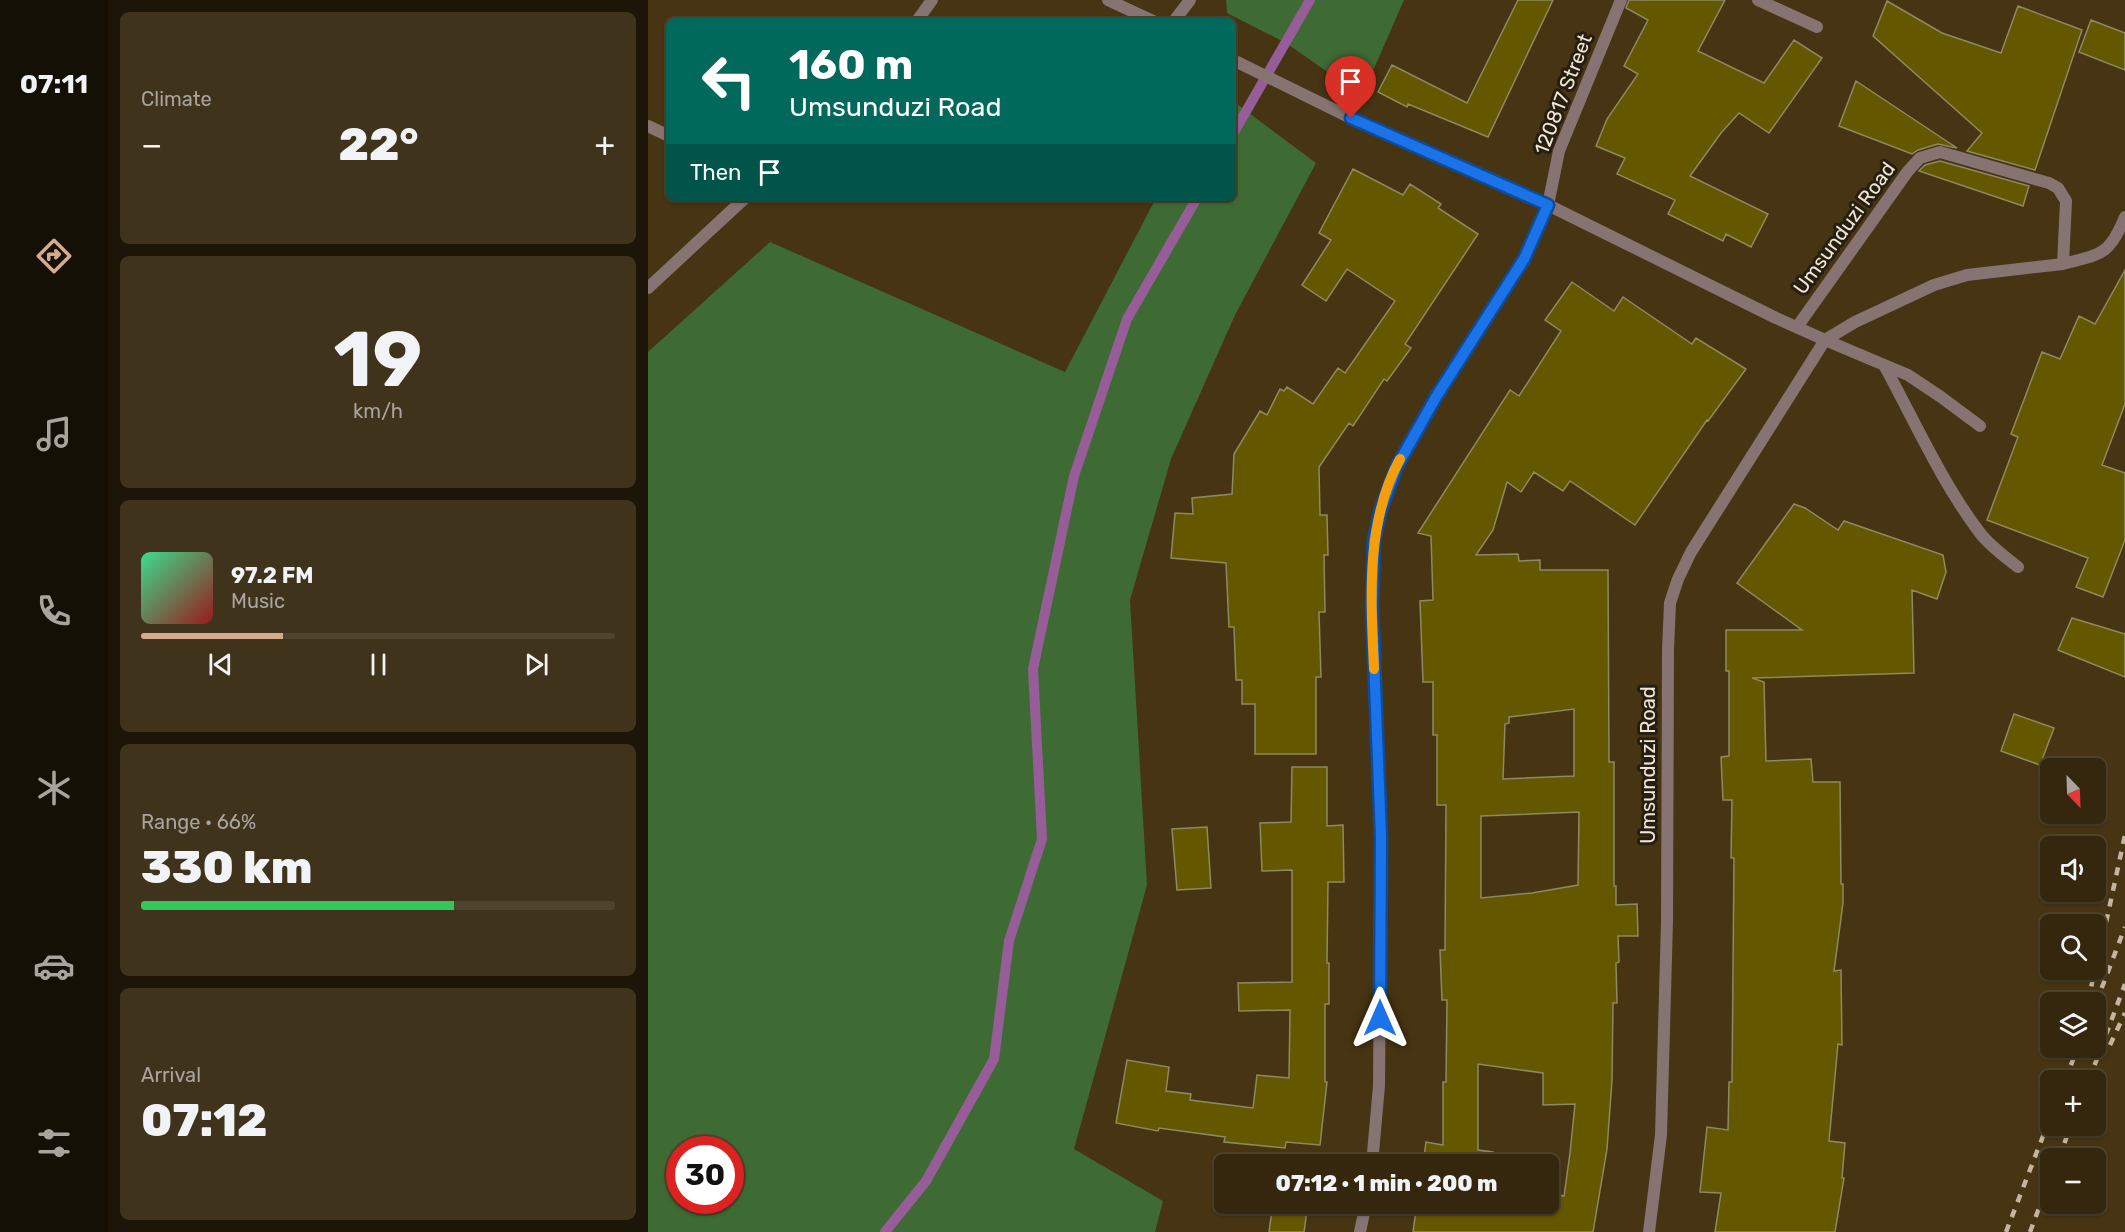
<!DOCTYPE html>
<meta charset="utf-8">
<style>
:root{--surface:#34270e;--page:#3f331c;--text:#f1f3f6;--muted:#a9a59e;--line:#4e442e;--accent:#d6ab8b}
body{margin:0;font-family:Rubik,sans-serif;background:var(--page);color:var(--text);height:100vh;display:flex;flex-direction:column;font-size:22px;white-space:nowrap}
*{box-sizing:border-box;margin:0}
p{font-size:20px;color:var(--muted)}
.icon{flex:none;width:33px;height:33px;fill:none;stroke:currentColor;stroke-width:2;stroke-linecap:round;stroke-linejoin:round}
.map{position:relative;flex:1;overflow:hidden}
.details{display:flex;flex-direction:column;gap:12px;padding:12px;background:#1d1508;width:540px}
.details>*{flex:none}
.hud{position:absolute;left:18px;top:18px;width:570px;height:183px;border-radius:9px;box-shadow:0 2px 4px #0004,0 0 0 2px var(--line);background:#00695c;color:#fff;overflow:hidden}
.needle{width:39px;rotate:157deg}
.tools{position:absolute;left:1392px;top:758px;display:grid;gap:12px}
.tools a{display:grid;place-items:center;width:66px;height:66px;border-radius:9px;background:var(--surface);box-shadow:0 2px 4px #0004,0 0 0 2px var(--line);font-size:30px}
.speed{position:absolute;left:18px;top:1136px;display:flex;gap:12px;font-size:30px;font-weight:700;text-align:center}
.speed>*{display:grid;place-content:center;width:78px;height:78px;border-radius:50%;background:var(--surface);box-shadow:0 2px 4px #0004,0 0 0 2px var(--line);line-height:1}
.speed .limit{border:9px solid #d22;background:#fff;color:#111}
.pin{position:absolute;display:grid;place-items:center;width:51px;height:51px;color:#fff;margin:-62px -26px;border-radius:50% 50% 50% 0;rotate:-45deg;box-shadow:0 0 6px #0007}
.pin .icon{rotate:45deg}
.me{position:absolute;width:66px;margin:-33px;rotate:0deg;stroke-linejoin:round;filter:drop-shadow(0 0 4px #0008)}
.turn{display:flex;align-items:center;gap:21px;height:126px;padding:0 24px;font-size:27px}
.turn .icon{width:78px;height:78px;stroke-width:2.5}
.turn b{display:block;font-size:42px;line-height:51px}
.then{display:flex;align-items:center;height:57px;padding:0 24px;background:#0003;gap:12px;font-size:22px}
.big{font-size:45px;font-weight:800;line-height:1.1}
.details .widget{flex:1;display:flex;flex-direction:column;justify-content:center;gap:9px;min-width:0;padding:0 21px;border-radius:9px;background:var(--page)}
.details .dial{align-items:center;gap:0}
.dial b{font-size:78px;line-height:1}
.song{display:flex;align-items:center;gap:18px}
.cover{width:72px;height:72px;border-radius:9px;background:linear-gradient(135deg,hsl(150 70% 55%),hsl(0 70% 35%))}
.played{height:6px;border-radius:3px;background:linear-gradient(90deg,var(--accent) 30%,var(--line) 30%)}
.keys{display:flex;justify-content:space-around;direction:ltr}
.heat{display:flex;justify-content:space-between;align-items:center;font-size:33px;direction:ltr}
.charge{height:9px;border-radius:4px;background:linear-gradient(90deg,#34c759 66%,var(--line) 0)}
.trip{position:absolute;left:566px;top:1154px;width:345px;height:60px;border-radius:9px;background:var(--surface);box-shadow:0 2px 4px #0004,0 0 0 2px var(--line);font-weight:800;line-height:60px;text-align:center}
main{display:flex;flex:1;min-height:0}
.dock{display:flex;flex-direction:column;width:108px;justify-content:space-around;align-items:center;background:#151006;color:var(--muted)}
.dock .icon{width:42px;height:42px}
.dock .on{color:var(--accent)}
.dock b{font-size:27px;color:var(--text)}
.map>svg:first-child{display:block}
</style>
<main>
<nav class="dock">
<b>07:11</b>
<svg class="icon on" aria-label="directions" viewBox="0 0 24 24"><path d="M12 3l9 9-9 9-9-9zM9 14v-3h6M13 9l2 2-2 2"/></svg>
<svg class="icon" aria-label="music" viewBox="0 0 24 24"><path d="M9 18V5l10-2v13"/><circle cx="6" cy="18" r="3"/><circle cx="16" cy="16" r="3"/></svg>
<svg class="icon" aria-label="phone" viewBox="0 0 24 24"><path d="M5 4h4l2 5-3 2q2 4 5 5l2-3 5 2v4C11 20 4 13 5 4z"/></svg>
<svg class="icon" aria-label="climate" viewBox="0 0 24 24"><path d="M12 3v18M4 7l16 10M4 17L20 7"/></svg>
<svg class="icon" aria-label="car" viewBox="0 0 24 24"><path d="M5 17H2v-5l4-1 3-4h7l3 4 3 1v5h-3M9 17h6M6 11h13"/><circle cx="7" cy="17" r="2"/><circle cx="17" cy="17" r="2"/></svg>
<svg class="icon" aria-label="filters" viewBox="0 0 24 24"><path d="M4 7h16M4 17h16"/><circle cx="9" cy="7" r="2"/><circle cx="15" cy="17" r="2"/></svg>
</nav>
<section class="details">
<div class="widget"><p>Climate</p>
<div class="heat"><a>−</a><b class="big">22°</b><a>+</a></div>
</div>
<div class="widget dial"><b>19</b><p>km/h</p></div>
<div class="widget">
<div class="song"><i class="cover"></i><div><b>97.2 FM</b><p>Music</p></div></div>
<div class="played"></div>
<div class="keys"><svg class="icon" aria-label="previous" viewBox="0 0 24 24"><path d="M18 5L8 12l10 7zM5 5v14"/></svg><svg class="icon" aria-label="pause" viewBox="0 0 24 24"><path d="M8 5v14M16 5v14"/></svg><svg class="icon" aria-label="next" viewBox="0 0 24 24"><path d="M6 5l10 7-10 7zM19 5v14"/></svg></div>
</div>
<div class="widget"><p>Range · 66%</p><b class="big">330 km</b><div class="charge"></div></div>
<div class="widget"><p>Arrival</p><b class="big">07:12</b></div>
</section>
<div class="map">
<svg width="1477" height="1232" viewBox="0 0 1477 1232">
<rect width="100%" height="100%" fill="#463413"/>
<path fill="#3e6a34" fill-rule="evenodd" d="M 578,0 L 756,0 L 714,96 L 638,43 L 579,13 Z
M 585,101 L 668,163 L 587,315 L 523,459 L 482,600 L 499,885 L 426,1149 L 515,1201 L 507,1232 L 0,1232 L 0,352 L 122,242 L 417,372 L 508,198 L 585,198 ZM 32,1149 L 82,1149 L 82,1200 L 32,1200 Z"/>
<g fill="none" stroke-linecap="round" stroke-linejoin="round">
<path stroke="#965d98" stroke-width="10" d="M 585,134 L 662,0
M 237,1232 L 278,1181 L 346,1059 L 361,941 L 394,839 L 385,669 L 426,476 L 479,319 L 549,198"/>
</g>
<path fill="#635700" stroke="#8f8963" stroke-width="1.5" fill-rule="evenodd" d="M 870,0 L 905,0 L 840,137 L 760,104 L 759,107 L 730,92 L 744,65 L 819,103 Z
M 981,0 L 1077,0 L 1050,51 L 1116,83 L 1146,40 L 1174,58 L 1121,133 L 1091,113 L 1073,133 L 1042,176 L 1120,214 L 1103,247 L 1078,234 L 1075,241 L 1020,214 L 1027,200 L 969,174 L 977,158 L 948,146 L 959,119 L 990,74 L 976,66 L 1000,20 L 978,8 Z
M 1239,1 L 1294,33 L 1353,53 L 1370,6 L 1434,30 L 1387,170 L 1319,151 L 1334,133 L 1225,36 Z
M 1443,20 L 1477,33 L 1477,70 L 1431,52 Z
M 1208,81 L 1309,148 L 1290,144 L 1270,150 L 1264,154 L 1191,126 Z
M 1292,161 L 1381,186 L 1375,206 L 1271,171 L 1277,165 Z
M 705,169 L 755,195 L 762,184 L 793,204 L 790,208 L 830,234 L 757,344 L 763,348 L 739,381 L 736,379 L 705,426 L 701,423 L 671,467 L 672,515 L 679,515 L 680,555 L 676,555 L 677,612 L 671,612 L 673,677 L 668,677 L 668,754 L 607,754 L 607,704 L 594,704 L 594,680 L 588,680 L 586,627 L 581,627 L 578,563 L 523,558 L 527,513 L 545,514 L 544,498 L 584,494 L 586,454 L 612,411 L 619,415 L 632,389 L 636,391 L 639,387 L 665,404 L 690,368 L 697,373 L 747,301 L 699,269 L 678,301 L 654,285 L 683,240 L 671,233 Z
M 1477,270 L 1477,404 L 1454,465 L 1477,473 L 1477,540 L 1455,597 L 1428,587 L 1440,558 L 1339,520 L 1370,437 L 1363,434 L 1394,352 L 1412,359 L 1431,316 L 1447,324 Z
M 924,282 L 966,311 L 975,297 L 1044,344 L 1048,338 L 1098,369 L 1060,421 L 1059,420 L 987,525 L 922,481 L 915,491 L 886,472 L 873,492 L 859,482 L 845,530 L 828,555 L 870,554 L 871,561 L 892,560 L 892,570 L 960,570 L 961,762 L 966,762 L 966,886 L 968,886 L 968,905 L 989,904 L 990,936 L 970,936 L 971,962 L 968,963 L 969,1003 L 965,1003 L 964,1080 L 959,1149 L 945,1232 L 765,1232 L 769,1203 L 900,1203 L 900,1193 L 916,1196 L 922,1153 L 927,1104 L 895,1105 L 895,1073 L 830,1064 L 830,1150 L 845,1152 L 843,1164 L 775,1164 L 778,1142 L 795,1145 L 795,1082 L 798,1082 L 799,1000 L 794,1000 L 792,950 L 797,950 L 798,805 L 789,805 L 789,735 L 785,735 L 785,682 L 775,682 L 772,601 L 785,600 L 783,536 L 770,533 L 862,390 L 871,396 L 913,331 L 897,320 ZM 926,709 L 926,776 L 855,779 L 857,724 L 861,723 L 861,717 ZM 931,812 L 930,885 L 884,893 L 833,898 L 833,816 Z
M 1146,504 L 1157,508 L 1190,530 L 1196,521 L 1295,555 L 1298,572 L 1289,599 L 1264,590 L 1266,673 L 1104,678 L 1116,682 L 1118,761 L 1163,759 L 1165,782 L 1192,782 L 1193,884 L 1195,884 L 1195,903 L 1186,971 L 1193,970 L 1194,1045 L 1190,1044 L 1181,1141 L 1197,1143 L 1194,1178 L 1196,1178 L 1187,1232 L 1067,1232 L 1073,1193 L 1052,1192 L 1059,1127 L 1080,1130 L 1081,1082 L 1084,1082 L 1086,858 L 1083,858 L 1084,800 L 1075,800 L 1073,757 L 1081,756 L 1081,671 L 1078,671 L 1078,630 L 1154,630 L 1089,583 Z
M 1424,618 L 1477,634 L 1477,677 L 1410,650 Z
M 1366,714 L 1406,728 L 1392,765 L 1353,751 Z
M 644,767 L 679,767 L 679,826 L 695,825 L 696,882 L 680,882 L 679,963 L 681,963 L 681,1004 L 677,1004 L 677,1082 L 679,1082 L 672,1145 L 638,1142 L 637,1148 L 576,1142 L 577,1137 L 511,1128 L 510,1131 L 468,1123 L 479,1060 L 521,1067 L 518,1091 L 543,1094 L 542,1100 L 605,1108 L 609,1075 L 641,1078 L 642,1010 L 591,1011 L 590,983 L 644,982 L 644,870 L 614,871 L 612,823 L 643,822 Z
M 559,827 L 563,888 L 529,890 L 524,829 Z
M 625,1203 L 660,1203 L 656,1232 L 621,1232 Z"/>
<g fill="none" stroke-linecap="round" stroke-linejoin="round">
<path stroke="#867372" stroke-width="12" d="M 1415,264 C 1453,254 1461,256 1477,217
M 1149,327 L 1260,171 L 1272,158 L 1292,152 L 1401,183 L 1410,188 L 1418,201 L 1415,264 L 1319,275 L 1286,285 L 1207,322 L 1177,340
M 1177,340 L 1260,375 L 1293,397 L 1332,426
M 1236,365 C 1266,420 1294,483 1332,533 C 1342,546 1357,557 1370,567"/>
<path stroke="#867372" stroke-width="12" d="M 460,0 L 505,21
M 1110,0 L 1169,27
M 269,21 L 284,0
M 526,21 L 542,0
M 585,60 L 703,118 L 900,205 L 1128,318 L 1177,340 L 1043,552 L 1030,579 L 1022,603 L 1020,650 L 1019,922 L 1013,1135 L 1001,1232
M 0,126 L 21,136
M 0,288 L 97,198
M 724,1164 L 731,1086 L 733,837 L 724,607 L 726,540 L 733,509 L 749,466 L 788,397 L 876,259 L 900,205 L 911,151 L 973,0
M 712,1232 L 718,1203"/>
<path stroke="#c3b59f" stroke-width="4.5" stroke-dasharray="8 8" stroke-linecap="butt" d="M 1448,969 L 1477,835
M 1440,1002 L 1447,969
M 1448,1003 L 1477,927
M 1462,1045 L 1477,1013
M 1417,1080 L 1430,1047
M 1441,1080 L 1477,984
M 1411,1158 L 1423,1125
M 1358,1232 L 1402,1118
M 1382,1232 L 1402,1179"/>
</g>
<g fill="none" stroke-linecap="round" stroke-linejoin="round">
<g stroke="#114b97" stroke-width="15">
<path id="route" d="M 703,118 L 900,205 L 876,259 L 788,397 L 749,466 L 733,509 L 726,540 L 724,607 L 733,837 L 732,1018"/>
</g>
<use href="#route" stroke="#1a73e8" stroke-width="10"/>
<path stroke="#f59e0b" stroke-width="10" d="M 726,669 C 723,600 717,523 752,459"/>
</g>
<g text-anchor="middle" stroke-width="6" stroke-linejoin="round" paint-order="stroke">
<g font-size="20" fill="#f1e5d3" stroke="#261e10">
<text transform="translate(915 94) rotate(-69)" y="7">120817 Street</text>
<text transform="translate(1196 228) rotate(-54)" y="7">Umsunduzi Road</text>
<text transform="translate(1000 765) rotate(-90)" y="7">Umsunduzi Road</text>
</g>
</g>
</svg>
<div class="tools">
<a><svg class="needle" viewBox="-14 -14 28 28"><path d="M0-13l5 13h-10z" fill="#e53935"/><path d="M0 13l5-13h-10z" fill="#a9a59e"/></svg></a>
<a><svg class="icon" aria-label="sound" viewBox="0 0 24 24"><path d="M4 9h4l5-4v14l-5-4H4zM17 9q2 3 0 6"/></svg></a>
<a><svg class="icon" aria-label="search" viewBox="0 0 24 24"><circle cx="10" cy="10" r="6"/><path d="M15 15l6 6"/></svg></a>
<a><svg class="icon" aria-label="layers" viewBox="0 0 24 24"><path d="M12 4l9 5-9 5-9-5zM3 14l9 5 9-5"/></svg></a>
<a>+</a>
<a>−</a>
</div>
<div class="speed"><div class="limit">30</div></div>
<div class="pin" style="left:703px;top:118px;background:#d93025"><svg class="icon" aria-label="arrive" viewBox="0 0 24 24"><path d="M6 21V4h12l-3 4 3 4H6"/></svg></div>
<svg class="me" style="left:732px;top:1018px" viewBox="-20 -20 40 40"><path d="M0-17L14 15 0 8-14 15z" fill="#1a73e8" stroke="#fff" stroke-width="4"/></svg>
<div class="trip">07:12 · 1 min · 200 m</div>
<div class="hud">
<div class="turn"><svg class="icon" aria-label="left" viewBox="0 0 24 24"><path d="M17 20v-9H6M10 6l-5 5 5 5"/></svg><div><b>160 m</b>Umsunduzi Road</div></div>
<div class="then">Then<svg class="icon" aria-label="arrive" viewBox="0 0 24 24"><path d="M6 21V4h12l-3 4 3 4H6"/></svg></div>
</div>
</div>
</main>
